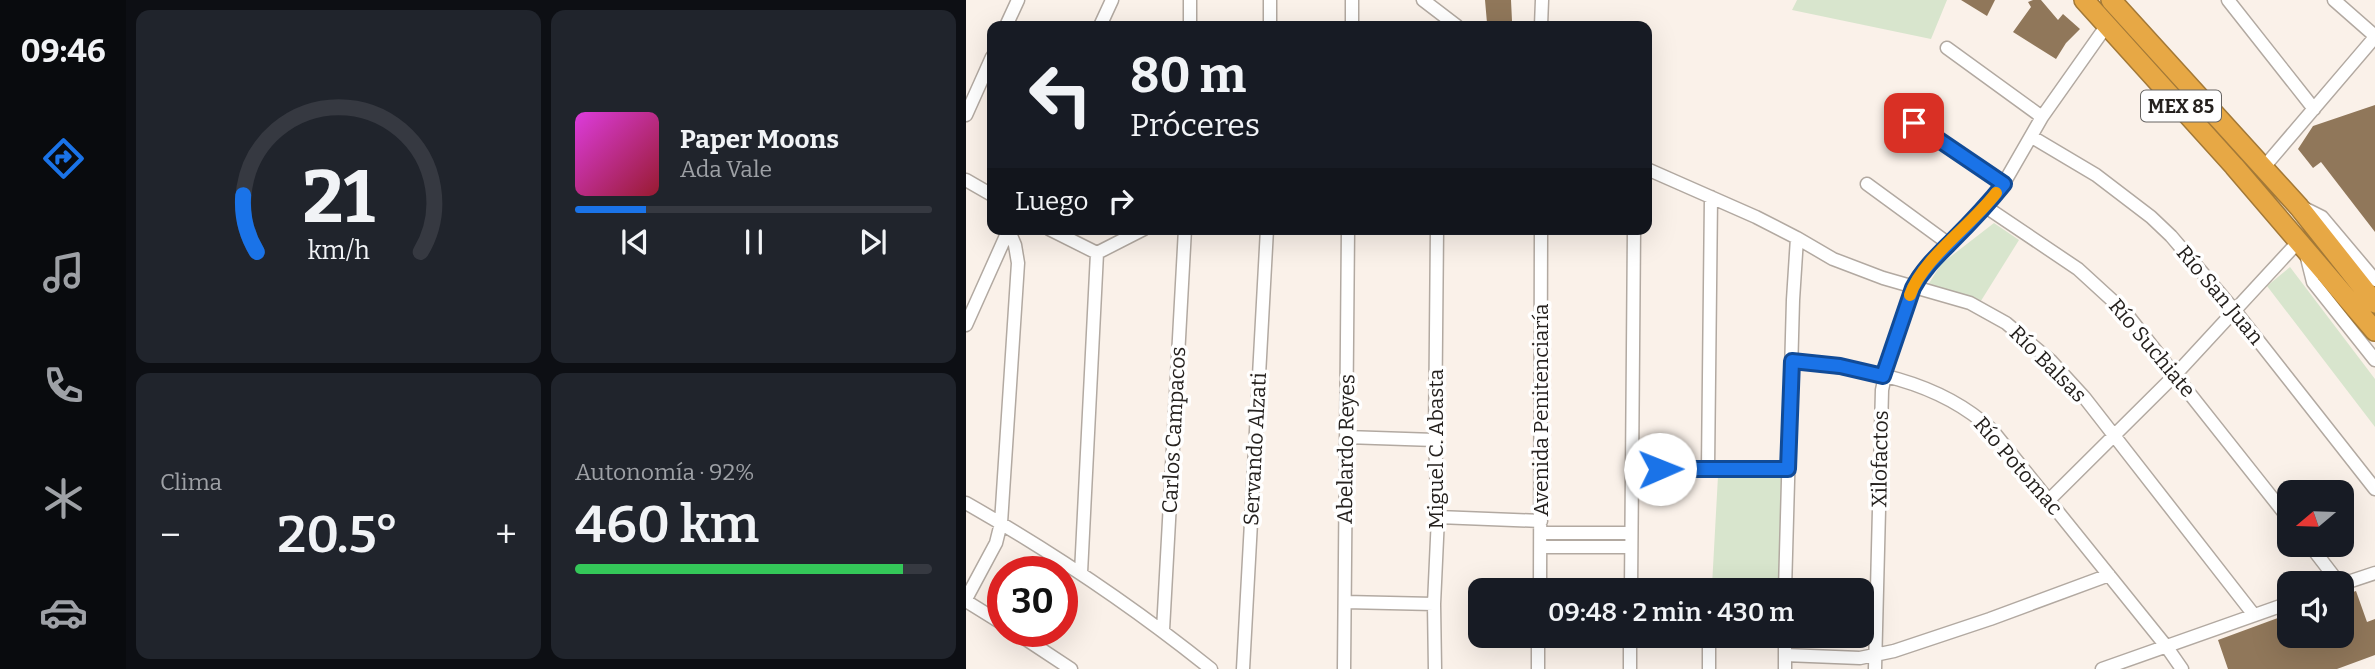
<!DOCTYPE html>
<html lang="es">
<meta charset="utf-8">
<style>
:root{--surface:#171b24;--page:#20242c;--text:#f1f3f6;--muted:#9ea1a6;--line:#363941;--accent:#1a73e8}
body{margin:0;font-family:Bitter,serif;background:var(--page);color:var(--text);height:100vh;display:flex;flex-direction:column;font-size:26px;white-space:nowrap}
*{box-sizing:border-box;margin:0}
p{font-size:23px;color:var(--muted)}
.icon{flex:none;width:38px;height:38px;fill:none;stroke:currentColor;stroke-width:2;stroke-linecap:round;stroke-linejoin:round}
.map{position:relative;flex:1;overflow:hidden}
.side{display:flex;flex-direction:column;gap:10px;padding:10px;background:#0d0f14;width:840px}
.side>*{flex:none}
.banner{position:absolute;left:21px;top:21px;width:665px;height:214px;border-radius:14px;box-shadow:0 7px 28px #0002;background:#171b24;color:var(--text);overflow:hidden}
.needle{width:46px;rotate:251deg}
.buttons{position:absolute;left:1311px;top:480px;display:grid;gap:14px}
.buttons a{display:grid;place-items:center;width:77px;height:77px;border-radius:14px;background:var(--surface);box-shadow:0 7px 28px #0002;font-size:35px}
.speed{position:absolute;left:21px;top:556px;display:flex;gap:14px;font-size:35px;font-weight:700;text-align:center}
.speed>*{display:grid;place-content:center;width:91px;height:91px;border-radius:50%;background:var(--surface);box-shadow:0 7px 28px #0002;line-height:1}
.speed .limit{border:10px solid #d22;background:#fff;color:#111}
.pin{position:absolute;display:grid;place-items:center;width:60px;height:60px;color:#fff;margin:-30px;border-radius:14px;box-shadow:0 4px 10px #0006}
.me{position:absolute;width:77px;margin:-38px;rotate:89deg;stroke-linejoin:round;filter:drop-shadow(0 0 5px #0008)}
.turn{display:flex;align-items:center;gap:24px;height:147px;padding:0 28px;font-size:32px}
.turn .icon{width:91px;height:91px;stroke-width:2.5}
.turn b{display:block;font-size:49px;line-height:60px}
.then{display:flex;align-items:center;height:66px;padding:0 28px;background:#0003;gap:14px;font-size:26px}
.big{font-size:52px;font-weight:600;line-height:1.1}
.side .card{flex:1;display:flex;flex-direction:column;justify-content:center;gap:10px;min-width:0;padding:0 24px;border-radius:14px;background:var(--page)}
.side .dial{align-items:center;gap:0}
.dial svg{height:182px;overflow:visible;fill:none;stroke:var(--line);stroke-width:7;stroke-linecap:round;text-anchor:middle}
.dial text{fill:var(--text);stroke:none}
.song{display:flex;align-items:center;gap:21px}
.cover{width:84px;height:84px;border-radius:10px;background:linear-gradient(135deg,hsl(300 70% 55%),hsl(350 70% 35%))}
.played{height:7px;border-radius:4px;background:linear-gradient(90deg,var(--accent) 20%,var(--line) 20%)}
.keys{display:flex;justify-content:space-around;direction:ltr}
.heat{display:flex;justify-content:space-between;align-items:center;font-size:38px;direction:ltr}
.charge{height:10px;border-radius:5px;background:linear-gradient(90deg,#34c759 92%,var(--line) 0)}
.side .tiles{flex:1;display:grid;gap:10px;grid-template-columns:repeat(2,1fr)}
.trip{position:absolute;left:502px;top:578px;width:406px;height:70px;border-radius:14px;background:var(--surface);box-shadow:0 7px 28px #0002;font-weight:600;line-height:70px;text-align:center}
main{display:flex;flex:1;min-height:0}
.tab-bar{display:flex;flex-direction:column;width:126px;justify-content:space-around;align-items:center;background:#090b0e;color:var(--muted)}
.tab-bar .icon{width:49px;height:49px}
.tab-bar .on{color:var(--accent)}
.tab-bar b{font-size:32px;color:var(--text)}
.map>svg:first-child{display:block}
</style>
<main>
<nav class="tab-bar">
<b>09:46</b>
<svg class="icon on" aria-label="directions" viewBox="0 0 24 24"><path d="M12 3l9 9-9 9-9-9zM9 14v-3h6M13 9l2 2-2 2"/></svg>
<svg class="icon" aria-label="music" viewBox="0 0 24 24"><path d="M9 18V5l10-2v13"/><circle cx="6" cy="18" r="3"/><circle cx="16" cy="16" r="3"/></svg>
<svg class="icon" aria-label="phone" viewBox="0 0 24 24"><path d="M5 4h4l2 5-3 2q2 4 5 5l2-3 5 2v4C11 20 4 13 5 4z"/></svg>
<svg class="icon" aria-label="climate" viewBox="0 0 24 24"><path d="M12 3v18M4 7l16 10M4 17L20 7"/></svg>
<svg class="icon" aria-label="car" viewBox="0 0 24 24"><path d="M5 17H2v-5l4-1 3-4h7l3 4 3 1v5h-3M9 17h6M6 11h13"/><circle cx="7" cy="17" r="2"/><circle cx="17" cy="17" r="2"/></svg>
</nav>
<section class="side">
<div class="tiles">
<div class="card dial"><svg viewBox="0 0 100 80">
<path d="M14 69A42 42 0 1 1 86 69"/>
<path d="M14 69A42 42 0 0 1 8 44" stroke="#1a73e8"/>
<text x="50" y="56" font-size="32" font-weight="700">21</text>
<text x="50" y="72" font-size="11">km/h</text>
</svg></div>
<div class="card">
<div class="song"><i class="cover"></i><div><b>Paper Moons</b><p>Ada Vale</p></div></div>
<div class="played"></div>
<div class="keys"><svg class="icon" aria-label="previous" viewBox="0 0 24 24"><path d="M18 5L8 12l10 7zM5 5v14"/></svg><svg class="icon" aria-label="pause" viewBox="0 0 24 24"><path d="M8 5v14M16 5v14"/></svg><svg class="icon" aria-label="next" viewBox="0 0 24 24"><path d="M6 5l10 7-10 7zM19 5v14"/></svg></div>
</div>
<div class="card"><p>Clima</p>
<div class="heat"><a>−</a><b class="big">20.5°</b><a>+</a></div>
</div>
<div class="card"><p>Autonomía · 92%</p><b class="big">460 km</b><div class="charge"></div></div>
</div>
</section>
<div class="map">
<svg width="1409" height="669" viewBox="0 0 1409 669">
<rect width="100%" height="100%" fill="#faf1e9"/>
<path fill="#d8e5cd" d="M 831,0 L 981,0 L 965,39 L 826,10 Z
M 1028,223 L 1053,240 L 1013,304 L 962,285 L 975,264 Z
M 1324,267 L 1409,379 L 1409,427 L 1301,286 Z
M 752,476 L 816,478 L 814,589 L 746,586 Z"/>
<path fill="#90775a" d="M 519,0 L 545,0 L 546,21 L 521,23 Z
M 995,0 L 1029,0 L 1021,16 Z
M 1067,0 L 1075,0 L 1092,20 L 1097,14 L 1114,29 L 1100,43 L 1090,59 L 1047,32 L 1065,7 L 1062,2 Z
M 1409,105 L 1409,232 L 1355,162 L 1347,168 L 1332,149 L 1347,126 Z
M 1390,591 L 1401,622 L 1409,619 L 1409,655 L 1371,669 L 1262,669 L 1252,640 L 1323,614 L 1323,635 L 1376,635 L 1376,596 Z"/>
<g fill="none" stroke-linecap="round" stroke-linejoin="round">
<g stroke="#b2a9a1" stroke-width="15">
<path id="minor" d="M 304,0 L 304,26
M 457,0 L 491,26
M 1262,0 L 1348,109
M 1368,0 L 1409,36
M 40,26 L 52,0
M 134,26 L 146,0
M 224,26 L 224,0
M 386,26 L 386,0
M 575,26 L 576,0
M 981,48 L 1076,117
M 931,112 L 1038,183
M 0,115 L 26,57
M 1066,137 L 1130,175 L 1185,217 L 1205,236 L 1269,311 L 1409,489
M 1298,167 L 1409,37
M 681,169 L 790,217 L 831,238 L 867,259 L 917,278 L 1004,303 L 1040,323 L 1085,361 L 1118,397 L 1288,615
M 0,180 L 26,195
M 901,184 L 983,244
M 1020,207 L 1112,269 L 1159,312 L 1323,519
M 1336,207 L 1356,217 L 1409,280
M 83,229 L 131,253
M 131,253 L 178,229
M 1340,254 L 1347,282 L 1409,360
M 0,325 L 43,229
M 826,361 C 898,369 971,379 1026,430 L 1200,646 L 1216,669
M 380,437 L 469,440
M 742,468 L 745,197
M 666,469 L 822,469
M 1083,500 L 1210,374 L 1332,242
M 0,503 C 86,552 168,607 245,669
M 472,517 L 575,521
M 575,533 L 665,533
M 1343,544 L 1373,583
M 575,547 L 665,547
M 115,573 L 131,253
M 1376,584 L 1409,573
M 574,590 L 575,229
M 665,590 L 668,229
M 819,590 L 827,300 L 831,238
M 0,599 L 30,543 L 35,523 L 52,263 L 49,245 L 43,231
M 0,601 L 37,624
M 379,602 L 468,604
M 197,630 L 219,229
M 49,632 L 105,669
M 819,635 L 819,669
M 819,655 L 894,658 L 928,651 L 1024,619 L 1143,575
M 277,669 L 301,229
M 378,669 L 382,229
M 469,669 L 468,604 L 472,517 L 469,440 L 471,229
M 572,669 L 572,635
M 664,669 L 664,635
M 743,669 L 743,635
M 909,669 L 916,390 L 923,357 L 947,288 L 952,277 L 963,263 L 1020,207 L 1038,183 L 1076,117 L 1141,25
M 1136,669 L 1323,603"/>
</g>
<g stroke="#a37937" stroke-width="22">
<path id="highway" d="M 1118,0 L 1268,166 L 1409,331
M 1145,0 L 1333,207 L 1409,303"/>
</g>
<use href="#minor" stroke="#fff" stroke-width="12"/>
<use href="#highway" stroke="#e7a845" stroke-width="19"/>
</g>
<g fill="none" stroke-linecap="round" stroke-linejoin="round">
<g stroke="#114b97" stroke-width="18">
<path id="route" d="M 694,469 L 822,469 L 826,361 L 874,366 L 917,376 L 947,288 C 957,269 971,256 986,241 C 1004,223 1022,204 1038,184 L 948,123"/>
</g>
<use href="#route" stroke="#1a73e8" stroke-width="12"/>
<path stroke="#f59e0b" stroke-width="12" d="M 944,295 C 956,259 1006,225 1030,193"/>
</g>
<g text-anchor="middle" stroke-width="7" stroke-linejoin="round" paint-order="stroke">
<rect fill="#fff" stroke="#666462" stroke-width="2" x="1175" y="90.5" width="80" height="31" rx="5"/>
<g font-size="19" font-weight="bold" fill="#25211e">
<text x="1215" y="113">MEX 85</text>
</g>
<g font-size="21" fill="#25211e" stroke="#fff">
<text transform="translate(1254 295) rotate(50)" y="7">Río San Juan</text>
<text transform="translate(1186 348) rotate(50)" y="7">Río Suchiate</text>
<text transform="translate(1082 364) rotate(45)" y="7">Río Balsas</text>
<text transform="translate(575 410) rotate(-90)" y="7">Avenida Penitenciaría</text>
<text transform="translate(208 430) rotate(-87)" y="7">Carlos Campacos</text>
<text transform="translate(289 449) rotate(-87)" y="7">Servando Alzati</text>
<text transform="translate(380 449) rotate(-89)" y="7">Abelardo Reyes</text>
<text transform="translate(470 449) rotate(-90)" y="7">Miguel C. Abasta</text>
<text transform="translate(914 459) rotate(-89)" y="7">Xilofactos</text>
<text transform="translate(1052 466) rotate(49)" y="7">Río Potomac</text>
</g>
</g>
</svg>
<div class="buttons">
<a><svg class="needle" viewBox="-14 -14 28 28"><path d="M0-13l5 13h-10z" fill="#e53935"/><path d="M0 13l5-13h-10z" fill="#9ea1a6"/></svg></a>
<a><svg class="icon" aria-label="sound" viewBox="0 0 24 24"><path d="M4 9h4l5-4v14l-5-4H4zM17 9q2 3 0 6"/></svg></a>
</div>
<div class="speed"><div class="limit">30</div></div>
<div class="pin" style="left:948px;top:123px;background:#d93025"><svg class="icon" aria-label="arrive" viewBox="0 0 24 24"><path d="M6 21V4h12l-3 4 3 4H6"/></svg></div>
<svg class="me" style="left:694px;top:469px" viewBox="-20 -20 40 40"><circle r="19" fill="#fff"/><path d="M0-13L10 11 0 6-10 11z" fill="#1a73e8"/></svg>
<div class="trip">09:48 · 2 min · 430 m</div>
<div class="banner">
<div class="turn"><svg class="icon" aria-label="left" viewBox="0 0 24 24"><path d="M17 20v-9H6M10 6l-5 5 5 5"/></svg><div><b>80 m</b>Próceres</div></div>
<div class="then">Luego<svg class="icon" aria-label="right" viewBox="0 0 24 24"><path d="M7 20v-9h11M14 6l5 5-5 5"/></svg></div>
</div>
</div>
</main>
